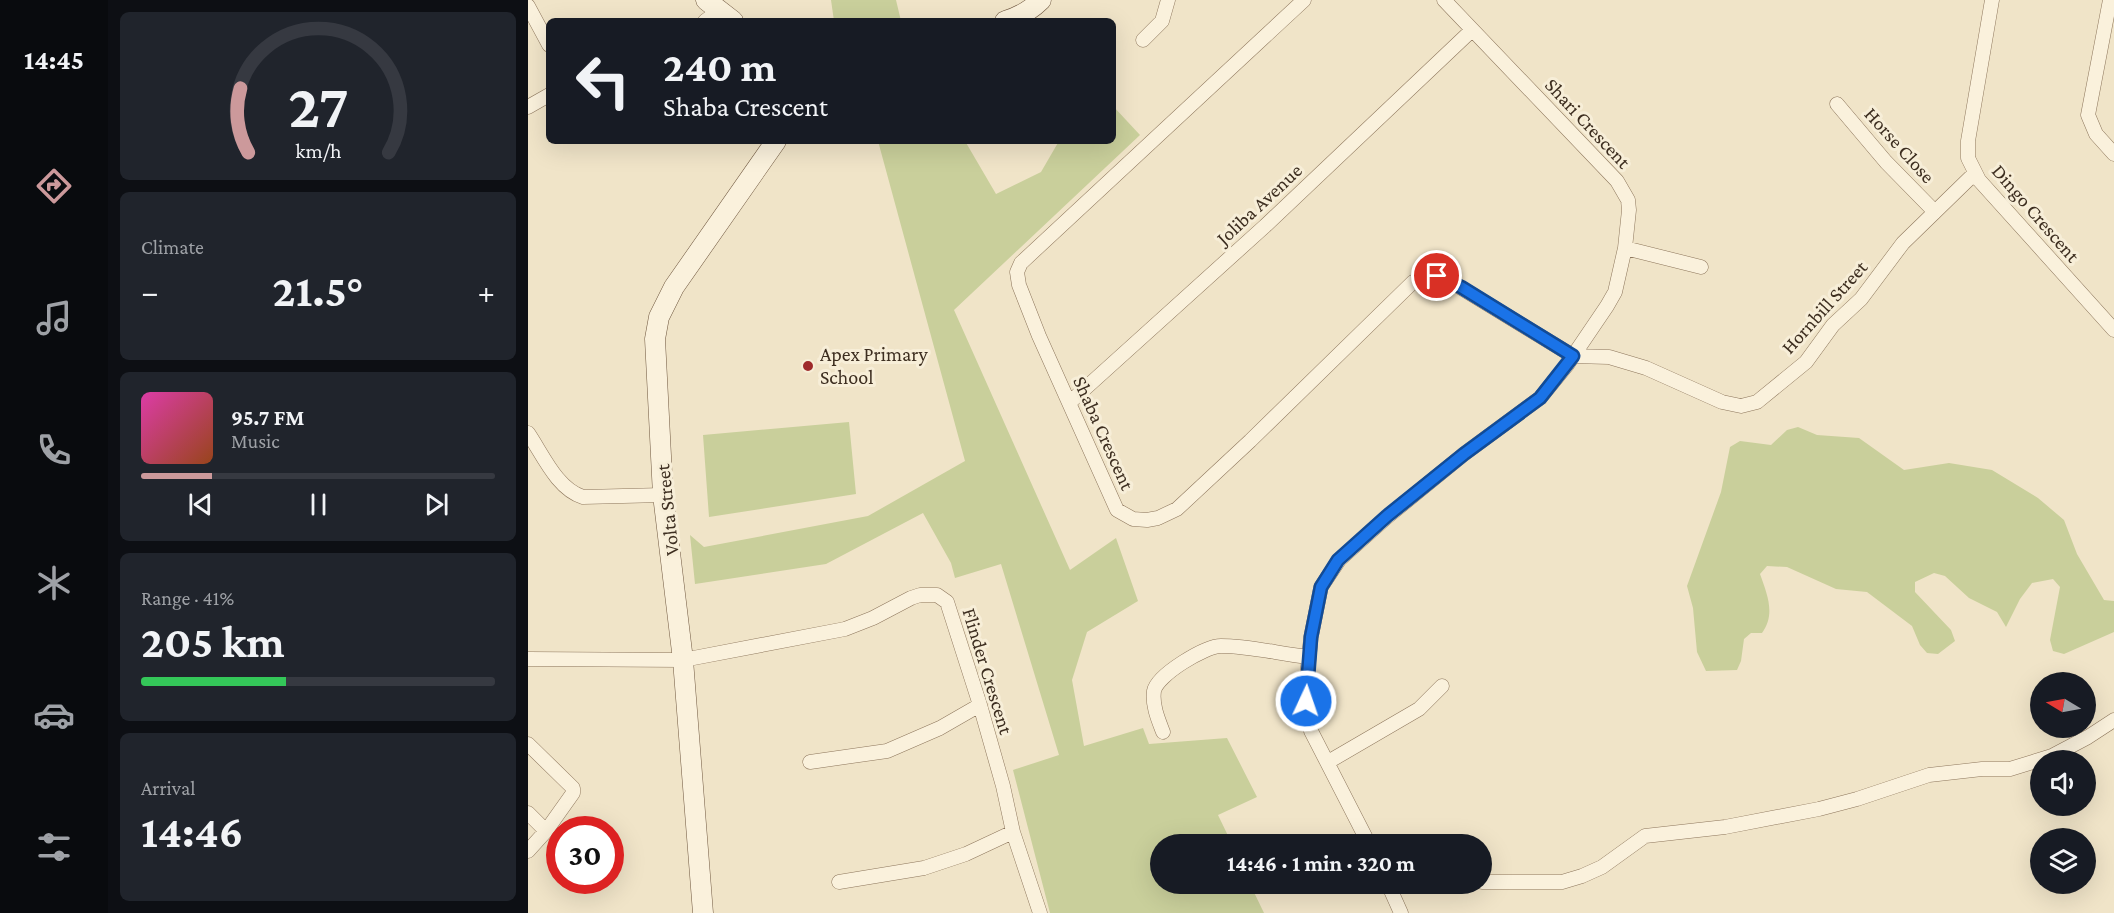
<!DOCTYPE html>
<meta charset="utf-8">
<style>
:root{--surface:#171b24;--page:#20242c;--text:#f1f3f6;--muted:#9ea1a6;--line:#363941;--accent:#cc999b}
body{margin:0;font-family:"Crimson Pro",serif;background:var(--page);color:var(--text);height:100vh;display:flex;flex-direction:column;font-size:22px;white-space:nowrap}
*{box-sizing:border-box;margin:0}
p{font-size:20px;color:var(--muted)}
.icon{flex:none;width:33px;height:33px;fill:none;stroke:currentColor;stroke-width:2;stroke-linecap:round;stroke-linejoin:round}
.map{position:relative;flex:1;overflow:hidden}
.drawer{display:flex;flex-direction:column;gap:12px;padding:12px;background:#0d0f14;width:420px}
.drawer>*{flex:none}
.hud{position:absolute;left:18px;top:18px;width:570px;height:126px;border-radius:9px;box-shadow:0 6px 24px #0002;background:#171b24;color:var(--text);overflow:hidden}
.needle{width:39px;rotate:280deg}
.fabs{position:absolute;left:1502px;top:672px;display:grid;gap:12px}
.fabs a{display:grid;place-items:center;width:66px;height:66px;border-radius:50%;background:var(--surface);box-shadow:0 6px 24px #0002;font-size:30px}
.speed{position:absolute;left:18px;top:816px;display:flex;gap:12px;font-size:30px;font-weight:700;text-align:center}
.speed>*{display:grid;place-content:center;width:78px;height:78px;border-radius:50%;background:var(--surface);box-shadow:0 6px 24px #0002;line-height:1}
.speed .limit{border:9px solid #d22;background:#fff;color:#111}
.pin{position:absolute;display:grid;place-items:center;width:51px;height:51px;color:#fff;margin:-26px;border:3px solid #fff;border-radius:50%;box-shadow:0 2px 6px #0007}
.me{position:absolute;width:66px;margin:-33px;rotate:3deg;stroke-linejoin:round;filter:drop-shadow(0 0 4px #0008)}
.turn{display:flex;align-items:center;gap:21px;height:126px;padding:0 18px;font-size:27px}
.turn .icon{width:78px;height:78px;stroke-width:2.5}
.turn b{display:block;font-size:42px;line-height:51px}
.big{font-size:45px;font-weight:700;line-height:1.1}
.drawer .tile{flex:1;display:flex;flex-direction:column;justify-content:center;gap:9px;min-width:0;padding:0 21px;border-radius:9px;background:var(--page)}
.drawer .dial{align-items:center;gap:0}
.dial svg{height:156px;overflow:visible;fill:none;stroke:var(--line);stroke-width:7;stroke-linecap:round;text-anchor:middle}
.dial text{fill:var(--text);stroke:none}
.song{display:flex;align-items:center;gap:18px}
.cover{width:72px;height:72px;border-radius:9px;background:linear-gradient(135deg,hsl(320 70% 55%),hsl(20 70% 35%))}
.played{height:6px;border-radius:3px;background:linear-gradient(90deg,var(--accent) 20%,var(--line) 20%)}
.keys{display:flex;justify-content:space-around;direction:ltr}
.heat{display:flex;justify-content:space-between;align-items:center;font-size:33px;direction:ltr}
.charge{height:9px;border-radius:4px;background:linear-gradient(90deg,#34c759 41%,var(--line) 0)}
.trip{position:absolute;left:622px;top:834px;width:342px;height:60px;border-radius:30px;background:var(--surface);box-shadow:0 6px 24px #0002;font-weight:700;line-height:60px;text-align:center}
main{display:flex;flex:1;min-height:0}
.dock{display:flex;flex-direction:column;width:108px;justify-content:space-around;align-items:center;background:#090b0e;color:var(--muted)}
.dock .icon{width:42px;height:42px}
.dock .on{color:var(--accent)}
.dock b{font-size:27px;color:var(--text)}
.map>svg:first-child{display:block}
</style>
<main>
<nav class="dock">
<b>14:45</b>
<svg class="icon on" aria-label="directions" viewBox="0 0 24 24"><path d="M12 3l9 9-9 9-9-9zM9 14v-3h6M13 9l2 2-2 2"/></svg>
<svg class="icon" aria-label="music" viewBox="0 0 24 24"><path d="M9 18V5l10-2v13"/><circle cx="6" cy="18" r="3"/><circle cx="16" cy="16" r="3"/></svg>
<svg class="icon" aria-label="phone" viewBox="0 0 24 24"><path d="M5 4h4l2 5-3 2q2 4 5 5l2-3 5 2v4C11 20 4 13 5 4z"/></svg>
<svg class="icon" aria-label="climate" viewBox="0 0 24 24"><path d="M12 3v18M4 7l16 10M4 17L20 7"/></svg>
<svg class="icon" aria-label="car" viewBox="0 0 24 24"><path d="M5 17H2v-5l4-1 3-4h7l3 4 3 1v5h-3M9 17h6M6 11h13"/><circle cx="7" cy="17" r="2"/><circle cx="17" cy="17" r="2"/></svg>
<svg class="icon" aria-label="filters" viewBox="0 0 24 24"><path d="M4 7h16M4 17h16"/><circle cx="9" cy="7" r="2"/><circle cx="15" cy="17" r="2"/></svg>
</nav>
<section class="drawer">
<div class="tile dial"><svg viewBox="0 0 100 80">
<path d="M14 69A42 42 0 1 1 86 69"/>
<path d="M14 69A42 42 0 0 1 10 36" stroke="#cc999b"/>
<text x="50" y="56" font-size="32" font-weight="700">27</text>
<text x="50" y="72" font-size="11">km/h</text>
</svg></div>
<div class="tile"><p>Climate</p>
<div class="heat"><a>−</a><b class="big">21.5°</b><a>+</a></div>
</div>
<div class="tile">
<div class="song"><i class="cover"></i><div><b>95.7 FM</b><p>Music</p></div></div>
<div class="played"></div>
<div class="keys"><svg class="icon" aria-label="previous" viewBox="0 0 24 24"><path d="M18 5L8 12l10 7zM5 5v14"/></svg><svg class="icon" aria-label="pause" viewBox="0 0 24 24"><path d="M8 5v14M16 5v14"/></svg><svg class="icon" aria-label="next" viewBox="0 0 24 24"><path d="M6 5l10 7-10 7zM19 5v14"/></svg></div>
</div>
<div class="tile"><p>Range · 41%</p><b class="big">205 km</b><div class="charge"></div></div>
<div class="tile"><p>Arrival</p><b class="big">14:46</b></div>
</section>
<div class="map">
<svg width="1586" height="913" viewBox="0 0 1586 913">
<rect width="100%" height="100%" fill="#f0e4c8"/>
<path fill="#c9cf9b" d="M 303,0 L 368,0 L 373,21 L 306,21 Z
M 585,106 L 612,135 L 426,310 L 542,570 L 588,538 L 610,601 L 559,632 L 544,680 L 556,746 L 615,728 L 621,744 L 699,738 L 729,797 L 690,815 L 704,844 L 633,844 L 633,884 L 722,884 L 736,913 L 522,913 L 485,770 L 531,755 L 473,564 L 427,578 L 423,563 L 395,513 L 298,564 L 167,584 L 162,535 L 176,547 L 340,516 L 437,461 L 350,141 L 437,141 L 468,194 L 513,172 L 531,141 L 585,141 Z
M 321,422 L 328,494 L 181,517 L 175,435 Z
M 1270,427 L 1289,435 L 1331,438 L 1376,470 L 1421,463 L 1464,470 L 1510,498 L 1536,520 L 1549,554 L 1576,600 L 1586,601 L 1586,632 L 1536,654 L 1525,651 L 1522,640 L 1532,587 L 1525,579 L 1504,583 L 1492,599 L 1478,627 L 1469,612 L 1441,598 L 1417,576 L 1406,573 L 1387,582 L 1387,592 L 1423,630 L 1427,641 L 1410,654 L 1399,653 L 1392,645 L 1384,626 L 1339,592 L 1308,589 L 1259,567 L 1239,566 L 1232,574 C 1239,594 1248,614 1234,633 L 1223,633 L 1216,639 L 1213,661 L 1209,670 L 1178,671 L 1169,652 L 1165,608 L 1159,586 L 1193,492 L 1202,447 L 1212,441 L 1243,445 L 1259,430 Z"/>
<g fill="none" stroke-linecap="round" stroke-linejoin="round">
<g stroke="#8d765c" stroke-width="15">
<path id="street" d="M 776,0 L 493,263 L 489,272 L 491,285 L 511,336 L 589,510 L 605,519 L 619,520 L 630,518 L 649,509 L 722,441 L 885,282 C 898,276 908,276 922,281 L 1045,356 L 1081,357 L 1118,368 L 1194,402 L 1213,406 L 1229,402 L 1278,362 L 1305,325 L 1333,299 L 1375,243 L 1447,173
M 1464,0 L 1440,141 L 1440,158 L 1451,180 L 1586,330
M 1582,0 L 1560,115 L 1568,134 L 1586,154
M 0,6 L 21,45
M 177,21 L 192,10
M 615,40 L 634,21 L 640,0
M 1309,104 L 1358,162 L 1407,212
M 0,107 L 21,95
M 1097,248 L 1173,267
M 541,403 L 737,226 L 944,30
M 0,433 C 15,455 29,489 55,497 L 135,495
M 0,659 L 155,660 L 317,629 L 345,618 L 383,598 L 392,595 L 409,595 L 419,602 L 452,705 L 475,786 L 485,832 L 512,913
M 635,732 C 630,719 624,705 626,691 C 629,675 677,646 693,646 C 722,646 752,654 781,657
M 0,744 L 45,788 L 45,793 L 18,831 L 0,851
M 282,762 L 359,751 L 412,728 L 452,705
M 800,762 L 891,709 L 914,686
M 0,813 L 18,831
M 841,844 L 783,731 L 779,711 L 778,687 L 783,637 L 793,587 L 811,560 L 859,517 L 936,454 L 1012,398 L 1039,365 L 1079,306 L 1087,292 L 1097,248 L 1101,210 L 1100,200 L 1089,181 L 916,0
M 311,882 L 396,868 L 438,854 L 485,832
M 954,882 L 1034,882 L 1054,876 L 1074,867 L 1117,836 L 1197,827 L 1291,809 L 1329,799 L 1401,775 L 1454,769 L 1482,769 L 1524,756 L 1560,737 L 1586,720
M 860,884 L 873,913"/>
</g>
<g stroke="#6f573f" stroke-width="21">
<path id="secondary" d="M 178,0 L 205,21
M 477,21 C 491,17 503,10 513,0
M 175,913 L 155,660 L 135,495 L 127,339 L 131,317 L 146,287 L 248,141"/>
</g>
<use href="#street" stroke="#faf1dc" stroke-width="14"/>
<use href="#secondary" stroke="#faf1dc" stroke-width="20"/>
</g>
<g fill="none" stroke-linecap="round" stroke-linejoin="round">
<g stroke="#114b97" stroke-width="15">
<path id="route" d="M 778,701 L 783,637 L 793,587 L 810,560 L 859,516 L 936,454 L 1012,398 L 1045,356 L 933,287 L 909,276"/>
</g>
<use href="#route" stroke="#1a73e8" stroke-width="10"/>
</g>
<circle fill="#9e2a2b" stroke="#f7eed8" stroke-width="2" cx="280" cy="366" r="6"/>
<g text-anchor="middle" stroke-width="6" stroke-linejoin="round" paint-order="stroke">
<g font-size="20" fill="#3d2e20" stroke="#f7eed8">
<text transform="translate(1060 123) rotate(47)" y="7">Shari Crescent</text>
<text transform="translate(1372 145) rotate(48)" y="7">Horse Close</text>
<text transform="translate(731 204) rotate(-43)" y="7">Joliba Avenue</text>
<text transform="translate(1508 213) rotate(49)" y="7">Dingo Crescent</text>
<text transform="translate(1296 307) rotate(-48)" y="7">Hornbill Street</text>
<text transform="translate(576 433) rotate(66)" y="7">Shaba Crescent</text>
<text transform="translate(139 510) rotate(-96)" y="7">Volta Street</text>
<text transform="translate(460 671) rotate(73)" y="7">Flinder Crescent</text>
</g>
<g font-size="20" fill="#3d2e20" stroke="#f7eed8" text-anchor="start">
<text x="292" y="361">Apex Primary<tspan x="292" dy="23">School</tspan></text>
</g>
</g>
</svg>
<div class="fabs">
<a><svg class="needle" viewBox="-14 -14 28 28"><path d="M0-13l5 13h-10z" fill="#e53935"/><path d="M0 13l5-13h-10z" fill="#9ea1a6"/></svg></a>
<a><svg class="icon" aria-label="sound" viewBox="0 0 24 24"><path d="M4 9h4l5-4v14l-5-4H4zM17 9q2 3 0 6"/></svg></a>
<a><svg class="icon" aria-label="layers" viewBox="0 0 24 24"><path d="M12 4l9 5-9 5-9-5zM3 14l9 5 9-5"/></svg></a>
</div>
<div class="speed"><div class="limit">30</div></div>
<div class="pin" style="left:909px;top:276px;background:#d93025"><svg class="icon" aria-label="arrive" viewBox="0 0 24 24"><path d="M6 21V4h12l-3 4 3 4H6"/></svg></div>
<svg class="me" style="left:778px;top:701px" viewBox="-20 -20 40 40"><circle r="17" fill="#1a73e8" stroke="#fff" stroke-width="3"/><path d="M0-11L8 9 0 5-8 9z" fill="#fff"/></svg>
<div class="trip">14:46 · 1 min · 320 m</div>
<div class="hud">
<div class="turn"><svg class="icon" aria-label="left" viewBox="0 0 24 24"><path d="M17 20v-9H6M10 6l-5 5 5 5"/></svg><div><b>240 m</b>Shaba Crescent</div></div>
</div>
</div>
</main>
